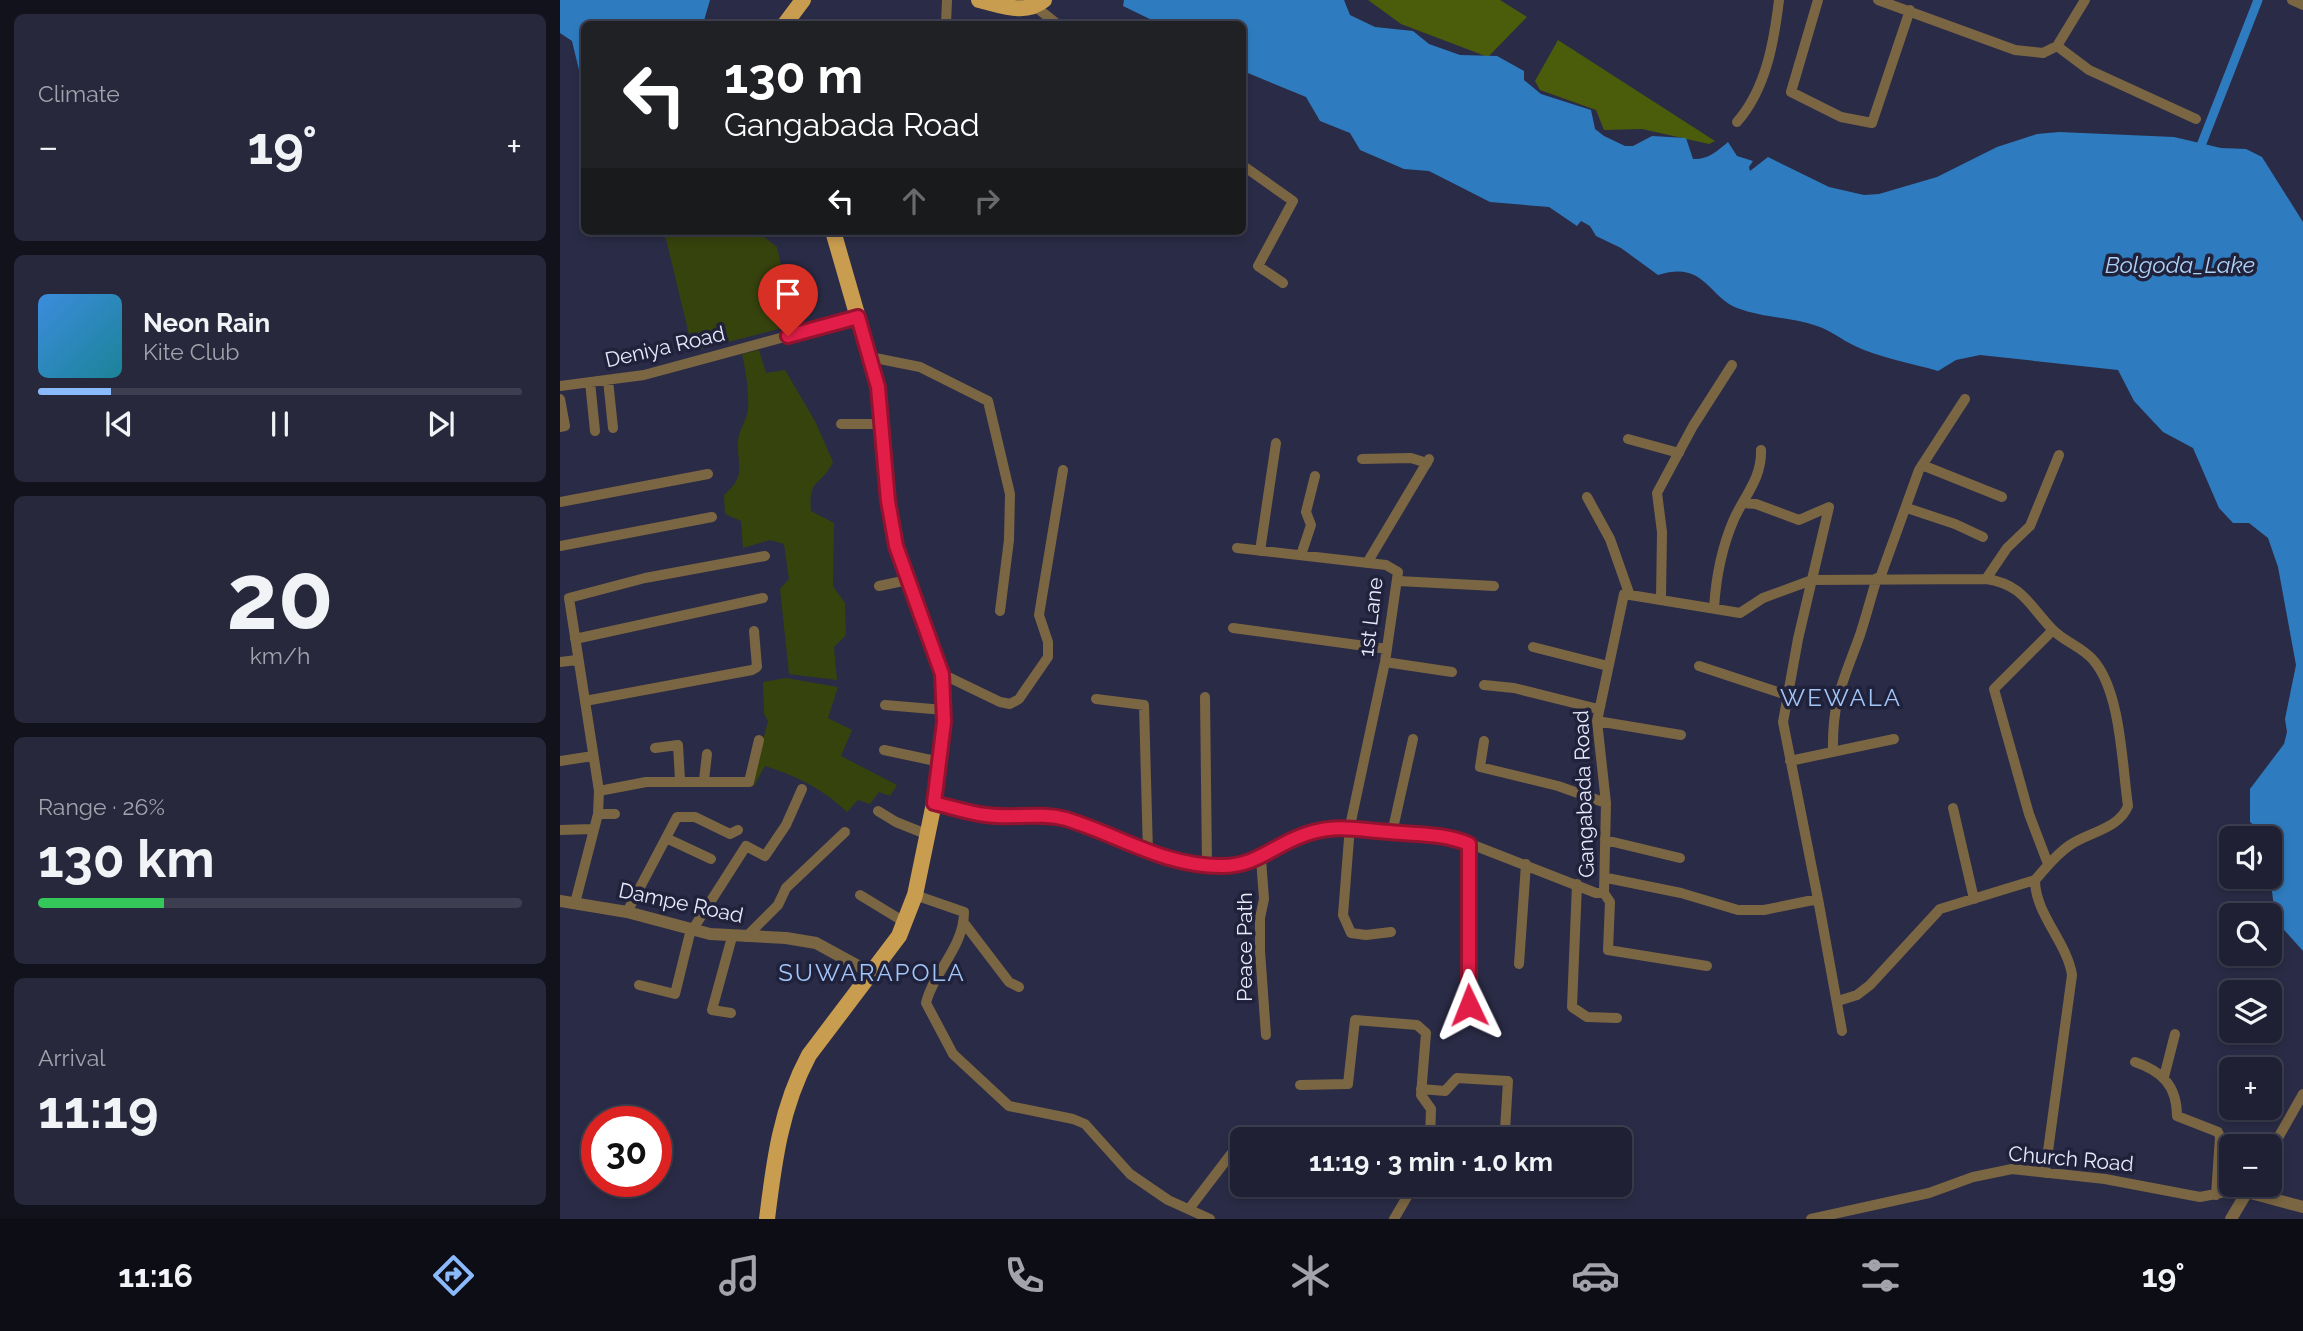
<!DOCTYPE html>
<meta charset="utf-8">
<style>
:root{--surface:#202034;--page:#28283c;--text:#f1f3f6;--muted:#a2a3ac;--line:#3d3e4f;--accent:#8abafc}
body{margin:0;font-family:Raleway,sans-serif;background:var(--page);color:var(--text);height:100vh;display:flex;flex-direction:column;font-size:26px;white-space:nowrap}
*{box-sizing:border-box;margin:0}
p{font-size:23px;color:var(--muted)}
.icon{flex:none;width:38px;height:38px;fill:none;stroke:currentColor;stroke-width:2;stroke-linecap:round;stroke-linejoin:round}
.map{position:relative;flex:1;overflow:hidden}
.details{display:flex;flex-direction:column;gap:14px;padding:14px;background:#12121d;width:560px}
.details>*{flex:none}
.top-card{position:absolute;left:21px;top:21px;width:665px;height:214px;border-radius:10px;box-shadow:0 4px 10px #0003,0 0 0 2px var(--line);background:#202124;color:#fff;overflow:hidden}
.fabs{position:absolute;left:1659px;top:826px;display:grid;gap:14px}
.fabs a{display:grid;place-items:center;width:63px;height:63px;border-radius:10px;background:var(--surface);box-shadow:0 4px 10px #0003,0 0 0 2px var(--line);font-size:35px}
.speed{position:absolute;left:21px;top:1106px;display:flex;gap:14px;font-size:35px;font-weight:700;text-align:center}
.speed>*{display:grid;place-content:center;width:91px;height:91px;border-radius:50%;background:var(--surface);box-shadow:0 4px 10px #0003,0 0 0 2px var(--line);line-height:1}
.speed .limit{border:10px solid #d22;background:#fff;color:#111}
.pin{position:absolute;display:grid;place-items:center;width:60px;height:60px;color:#fff;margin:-72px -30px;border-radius:50% 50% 50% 0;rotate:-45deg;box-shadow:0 0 7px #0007}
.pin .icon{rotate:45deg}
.me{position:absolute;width:77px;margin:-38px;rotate:358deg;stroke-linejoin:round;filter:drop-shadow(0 0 5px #0008)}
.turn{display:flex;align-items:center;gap:24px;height:147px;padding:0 28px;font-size:32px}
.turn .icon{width:91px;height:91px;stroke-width:2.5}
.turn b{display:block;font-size:49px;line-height:60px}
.lanes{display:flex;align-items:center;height:66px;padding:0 28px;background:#0003;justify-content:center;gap:35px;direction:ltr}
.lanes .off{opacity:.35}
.big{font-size:52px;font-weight:700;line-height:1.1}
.details .widget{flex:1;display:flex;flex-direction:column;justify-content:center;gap:10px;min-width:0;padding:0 24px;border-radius:10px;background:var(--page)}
.details .dial{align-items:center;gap:0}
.dial b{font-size:91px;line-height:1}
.song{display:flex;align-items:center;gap:21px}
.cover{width:84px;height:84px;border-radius:10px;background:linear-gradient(135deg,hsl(210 70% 55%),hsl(190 70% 35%))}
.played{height:7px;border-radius:4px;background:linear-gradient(90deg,var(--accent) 15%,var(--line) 15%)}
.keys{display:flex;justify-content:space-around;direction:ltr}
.heat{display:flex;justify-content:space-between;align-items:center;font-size:38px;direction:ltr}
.charge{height:10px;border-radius:5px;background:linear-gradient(90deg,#34c759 26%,var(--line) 0)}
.trip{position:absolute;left:670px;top:1127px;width:402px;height:70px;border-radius:10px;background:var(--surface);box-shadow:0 4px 10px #0003,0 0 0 2px var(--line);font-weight:700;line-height:70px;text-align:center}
.tabs{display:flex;height:112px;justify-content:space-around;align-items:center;background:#0d0d15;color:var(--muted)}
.tabs .icon{width:49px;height:49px}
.tabs .active{color:var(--accent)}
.tabs b{font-size:32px;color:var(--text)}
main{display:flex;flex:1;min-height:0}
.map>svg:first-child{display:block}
</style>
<main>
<section class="details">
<div class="widget"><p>Climate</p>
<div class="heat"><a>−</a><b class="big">19°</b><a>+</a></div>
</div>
<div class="widget">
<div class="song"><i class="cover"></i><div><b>Neon Rain</b><p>Kite Club</p></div></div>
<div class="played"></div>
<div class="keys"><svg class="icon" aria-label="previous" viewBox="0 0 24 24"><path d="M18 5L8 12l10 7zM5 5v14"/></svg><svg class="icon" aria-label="pause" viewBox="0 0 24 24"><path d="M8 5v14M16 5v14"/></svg><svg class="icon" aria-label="next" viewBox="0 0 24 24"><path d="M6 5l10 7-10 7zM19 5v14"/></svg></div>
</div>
<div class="widget dial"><b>20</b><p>km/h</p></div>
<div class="widget"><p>Range · 26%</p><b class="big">130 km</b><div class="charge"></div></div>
<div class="widget"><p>Arrival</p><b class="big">11:19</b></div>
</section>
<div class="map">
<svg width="1743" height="1219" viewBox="0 0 1743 1219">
<rect width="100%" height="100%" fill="#2a2b46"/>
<path fill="#37430d" d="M 99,231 L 196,231 L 217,247 L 234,325 L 133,351 L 106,239 Z
M 199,350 L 206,373 L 225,370 L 255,421 L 273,462 C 261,487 248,477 251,511 L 274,523 L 273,586 L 285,603 L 286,635 L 274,647 L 277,680 L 229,674 L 220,589 L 229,579 L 224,544 L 210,540 L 183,548 L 181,521 L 165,514 L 164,495 C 187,475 177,467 178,441 C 179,429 187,420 188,409 C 189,391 186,372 182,354 Z
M 226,678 L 278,687 L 268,718 L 292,730 L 281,756 L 337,785 L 330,796 L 319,792 L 310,804 L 298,800 L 287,812 C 263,789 237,776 205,766 L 194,786 L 191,785 L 208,721 L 204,714 L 203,682 Z"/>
<path fill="#4b5c0a" d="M 808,0 L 940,0 L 967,17 L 928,57 L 841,24 Z
M 998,40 L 1155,141 L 1149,144 L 1082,129 L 1044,130 L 1036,110 L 980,90 L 975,81 Z"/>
<path fill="#2e7cbf" d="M 0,0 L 150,0 L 143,24 L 24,24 L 24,72 L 19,70 L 12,41 L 0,33 Z
M 564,0 L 784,0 L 790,15 L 815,27 L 853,31 L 869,44 L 900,55 L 937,56 L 964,71 L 964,80 L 981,94 L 1031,110 L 1035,129 L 1044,136 L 1065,146 L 1073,146 L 1092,136 L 1126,138 L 1133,159 C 1148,160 1157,151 1168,142 L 1177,156 L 1193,161 L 1189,167 L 1190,171 L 1208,157 L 1269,187 L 1304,195 L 1319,194 L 1377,177 L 1437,147 L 1477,134 L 1499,132 L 1614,137 L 1661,148 L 1686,149 L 1702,157 L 1743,222 L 1743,951 L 1716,921 L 1710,877 L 1710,838 L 1704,838 L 1701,831 L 1690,822 L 1690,789 L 1724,744 L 1727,732 L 1725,719 L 1736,665 L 1718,567 L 1708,538 L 1689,523 L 1673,523 L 1659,508 L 1633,448 L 1603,432 L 1574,401 L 1558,370 L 1420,355 L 1396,360 L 1378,371 C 1351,363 1320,358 1295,346 C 1282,340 1270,330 1257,326 C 1231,317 1203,318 1177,308 C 1148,296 1144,260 1098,275 L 1061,248 L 1036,236 L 1030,226 L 1021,221 L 1017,226 L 989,207 L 930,202 L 869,171 L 844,169 L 800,150 L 790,133 L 760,121 L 746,97 L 683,71 L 682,24 L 600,24 L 563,6 Z"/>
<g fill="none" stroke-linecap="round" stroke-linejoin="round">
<path stroke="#2e7cbf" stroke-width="9" d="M 1642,143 L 1698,0"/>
<path stroke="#7b6643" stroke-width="10" d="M 1258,0 L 1231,92 L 1281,117 L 1312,123 L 1350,10
M 1318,0 L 1455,50 L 1483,53 L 1497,46 L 1529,70 L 1636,119
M 1732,0 L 1743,5
M 476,7 L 497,24
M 386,24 L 387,0
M 1497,46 L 1525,0
M 1177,122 C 1206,89 1214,42 1219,0
M 682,165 L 733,201 L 698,266 L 723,283
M 310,357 L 360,367 L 428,401 L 450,494 L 449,540 L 440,611
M 48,380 L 53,428
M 30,382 L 35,431
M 0,386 L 84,375 L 298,317
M 0,399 L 5,426 L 0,427
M 281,424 L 324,424
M 1068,439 L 1119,453
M 802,459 L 851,458 L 867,463
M 1362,465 L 1442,497
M 1027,497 L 1050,539 L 1069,593
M 0,502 L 148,474
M 1347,508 L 1395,524 L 1423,537
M 0,546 L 152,517
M 677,548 L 826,565 L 838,572 L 825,662 L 790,826 L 783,915 L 791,933 L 806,935 L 831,932
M 700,551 L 716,443
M 741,555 L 751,525 L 746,512 L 755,476
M 807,563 L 869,459
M 1320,578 L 1359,470 L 1405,399
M 1426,579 L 1447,548 L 1470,526 L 1499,455
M 838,581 L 934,586
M 319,586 L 348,580
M 1101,598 L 1102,532 L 1097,493 L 1133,426 L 1172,365
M 1154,608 C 1156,576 1161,549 1174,519 C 1185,495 1202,478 1201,450
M 673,628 L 827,649
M 15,639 L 203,598
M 973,647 L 1048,666
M 0,662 L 17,660
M 825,662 L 892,672
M 1139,666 L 1227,695
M 382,674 L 440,702 L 450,704 L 459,699 L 488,657 L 488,642 L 479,615 L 503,470
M 924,685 L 954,688 L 1038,709
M 645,697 L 647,865
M 536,699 L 584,705 L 588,853
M 25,701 L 192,670 L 197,667 L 194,631
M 325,705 L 384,710
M 1037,721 L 1121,735
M 924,741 L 920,767 L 998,786 L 1046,803
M 95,748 L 118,745 L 120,780
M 324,750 L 380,762
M 1273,751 C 1272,700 1283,682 1300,635 C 1306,617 1311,597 1317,578
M 0,761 L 33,756
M 1230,761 L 1334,739
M 144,780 L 147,754
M 39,791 L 86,782 L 189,782 L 199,740
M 374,803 L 427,815 L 485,815 L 507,820 L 588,853 L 659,866 L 701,859 L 736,838 L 768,829 L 790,826 L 832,833 L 885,834 L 1036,893 L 1044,893 L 1046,803 L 1037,721 L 1064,594 L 1180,613 L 1203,598 L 1252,580 L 1426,579 C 1462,584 1469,605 1492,629 C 1504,642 1523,647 1534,661 C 1561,693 1562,765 1568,806 C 1559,829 1529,832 1510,845 C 1495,855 1486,868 1475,880 C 1475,914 1507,942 1512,975 L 1485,1173
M 1393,808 L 1414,899
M 318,811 L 336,822 L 366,834
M 38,814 L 55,814
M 0,830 L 33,829
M 832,833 L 853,739
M 106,838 L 151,859
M 1045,840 L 1120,858
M 909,843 L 909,1005
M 701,859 L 704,899 L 700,918 L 700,951 L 706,1035
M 1488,864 L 1469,814 L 1434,689 L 1493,630
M 1047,878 L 1121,893 L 1178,910 L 1204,910 L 1258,899 L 1223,722 L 1238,639 L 1269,507 L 1239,520 L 1196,504 L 1183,503
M 1017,884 L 1012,1007 L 1027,1017 L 1057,1018
M 1044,893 L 1050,902 L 1048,950 L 1147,966
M 300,895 L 346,923
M 355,895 L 404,912 C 404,947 374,971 366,1003 L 393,1054 L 449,1106 L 513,1119 L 525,1124 L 570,1174 L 608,1200 L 650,1219
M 1258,899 L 1282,1031
M 15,903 L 38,814 L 39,791 L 9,598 L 85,578 L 205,556
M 67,912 L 117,817 L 135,817 L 170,834 L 178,830
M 404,923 L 449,982 L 459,987
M 133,929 L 186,846 L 205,856 L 226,825 L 242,789
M 186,937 L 218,905 L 226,888 L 285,832
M 959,964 L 966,864
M 79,985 L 115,994 L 131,929
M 1278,1001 L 1297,995 L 1310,985 L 1380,909 L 1475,880
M 171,1013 L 152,1010 L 172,937
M 1575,1062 C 1602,1071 1617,1086 1617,1116 L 1658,1132 L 1660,1137 L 1656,1195
M 1604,1077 L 1615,1034
M 740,1085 L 788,1084 L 795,1020 L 857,1025 L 866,1033 L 861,1095 L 871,1109 L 870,1139
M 861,1089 L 885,1091 L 897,1078 L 948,1081 L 945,1130
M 719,1139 C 733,1134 759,1130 771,1139
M 1710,1152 L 1743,1094
M 629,1209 L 684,1137 L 695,1134 L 705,1139
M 834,1219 L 854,1185
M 1251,1219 L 1369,1193 L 1413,1177 L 1452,1169 L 1545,1179 L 1640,1197 L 1676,1190 L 1687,1192 L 1691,1185"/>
<path stroke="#7b6643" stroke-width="12" d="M 0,901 L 67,912 L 150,934 L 226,938 L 256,943 L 311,973
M 1671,1219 L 1687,1192 L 1743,1207"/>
<path stroke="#c89d4f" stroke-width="16" d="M 419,0 C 441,5 465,16 484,0
M 225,24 L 243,0
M 207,1219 C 214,1161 221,1107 249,1055 L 339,936 L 355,895 L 374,803 L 384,721 L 382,674 L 336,546 L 328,501 L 318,387 L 273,231"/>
</g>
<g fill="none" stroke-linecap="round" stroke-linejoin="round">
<g stroke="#92132f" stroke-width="18">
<path id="route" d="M 228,336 L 298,317 L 318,387 L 328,501 L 336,546 L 382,674 L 384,722 L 374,803 C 391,807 409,813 426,815 C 453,819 479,812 506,819 C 559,835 605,867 663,866 C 693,866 710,849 736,838 C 773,822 794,830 830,832 C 859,835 882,833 909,844 L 909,1005"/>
</g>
<use href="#route" stroke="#e11d48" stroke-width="12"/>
</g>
<g text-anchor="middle" stroke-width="7" stroke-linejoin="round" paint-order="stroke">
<g font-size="21" fill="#e7e9fb" stroke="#20213b">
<text transform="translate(105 347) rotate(-13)" y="7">Deniya Road</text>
<text transform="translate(811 617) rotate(-83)" y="7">1st Lane</text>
<text transform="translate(1024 794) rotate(-92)" y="7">Gangabada Road</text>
<text transform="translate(121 903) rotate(12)" y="7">Dampe Road</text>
<text transform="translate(685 947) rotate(-90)" y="7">Peace Path</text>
<text transform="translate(1511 1159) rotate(5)" y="7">Church Road</text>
</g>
<g font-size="23" font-style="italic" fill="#add1f5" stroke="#20213b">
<text x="1620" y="273">Bolgoda_Lake</text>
</g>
<g font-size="24" letter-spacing="2" fill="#a1c5f7" stroke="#20213b">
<text x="1281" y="706">WEWALA</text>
<text x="312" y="981">SUWARAPOLA</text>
</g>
</g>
</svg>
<div class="fabs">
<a><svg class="icon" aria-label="sound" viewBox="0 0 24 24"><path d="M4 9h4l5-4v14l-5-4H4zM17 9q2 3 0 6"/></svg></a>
<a><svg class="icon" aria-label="search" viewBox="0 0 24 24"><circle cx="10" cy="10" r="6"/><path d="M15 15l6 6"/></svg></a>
<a><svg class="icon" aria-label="layers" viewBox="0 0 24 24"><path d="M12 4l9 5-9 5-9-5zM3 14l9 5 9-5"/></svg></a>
<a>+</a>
<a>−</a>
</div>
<div class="speed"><div class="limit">30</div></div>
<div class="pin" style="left:228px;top:336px;background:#d93025"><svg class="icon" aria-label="arrive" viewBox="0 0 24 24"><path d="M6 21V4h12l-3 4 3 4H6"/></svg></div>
<svg class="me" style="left:909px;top:1005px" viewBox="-20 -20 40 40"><path d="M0-17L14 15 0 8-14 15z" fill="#e11d48" stroke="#fff" stroke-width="4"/></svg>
<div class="trip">11:19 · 3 min · 1.0 km</div>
<div class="top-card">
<div class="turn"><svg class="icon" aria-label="left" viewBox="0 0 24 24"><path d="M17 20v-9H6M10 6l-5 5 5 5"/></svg><div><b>130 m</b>Gangabada Road</div></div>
<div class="lanes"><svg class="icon" aria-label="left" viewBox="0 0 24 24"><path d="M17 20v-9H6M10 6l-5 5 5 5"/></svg><svg class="icon off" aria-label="ahead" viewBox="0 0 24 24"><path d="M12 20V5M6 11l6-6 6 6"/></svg><svg class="icon off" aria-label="right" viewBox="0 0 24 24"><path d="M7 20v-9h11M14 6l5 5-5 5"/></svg></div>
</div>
</div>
</main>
<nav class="tabs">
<b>11:16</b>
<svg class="icon active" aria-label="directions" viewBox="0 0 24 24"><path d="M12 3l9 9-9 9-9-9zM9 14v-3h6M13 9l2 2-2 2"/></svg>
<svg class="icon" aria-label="music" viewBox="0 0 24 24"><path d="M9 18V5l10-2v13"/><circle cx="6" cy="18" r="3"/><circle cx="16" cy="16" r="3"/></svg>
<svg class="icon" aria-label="phone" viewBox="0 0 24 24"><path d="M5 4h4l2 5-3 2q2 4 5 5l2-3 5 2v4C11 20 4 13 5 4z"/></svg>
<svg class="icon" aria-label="climate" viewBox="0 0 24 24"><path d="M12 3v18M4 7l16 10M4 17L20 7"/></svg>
<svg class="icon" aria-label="car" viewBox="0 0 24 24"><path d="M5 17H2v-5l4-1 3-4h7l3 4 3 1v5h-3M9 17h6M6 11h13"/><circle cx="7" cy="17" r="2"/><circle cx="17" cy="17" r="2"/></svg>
<svg class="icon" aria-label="filters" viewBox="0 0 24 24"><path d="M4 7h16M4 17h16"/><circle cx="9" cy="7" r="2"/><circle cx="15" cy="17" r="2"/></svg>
<b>19°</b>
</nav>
